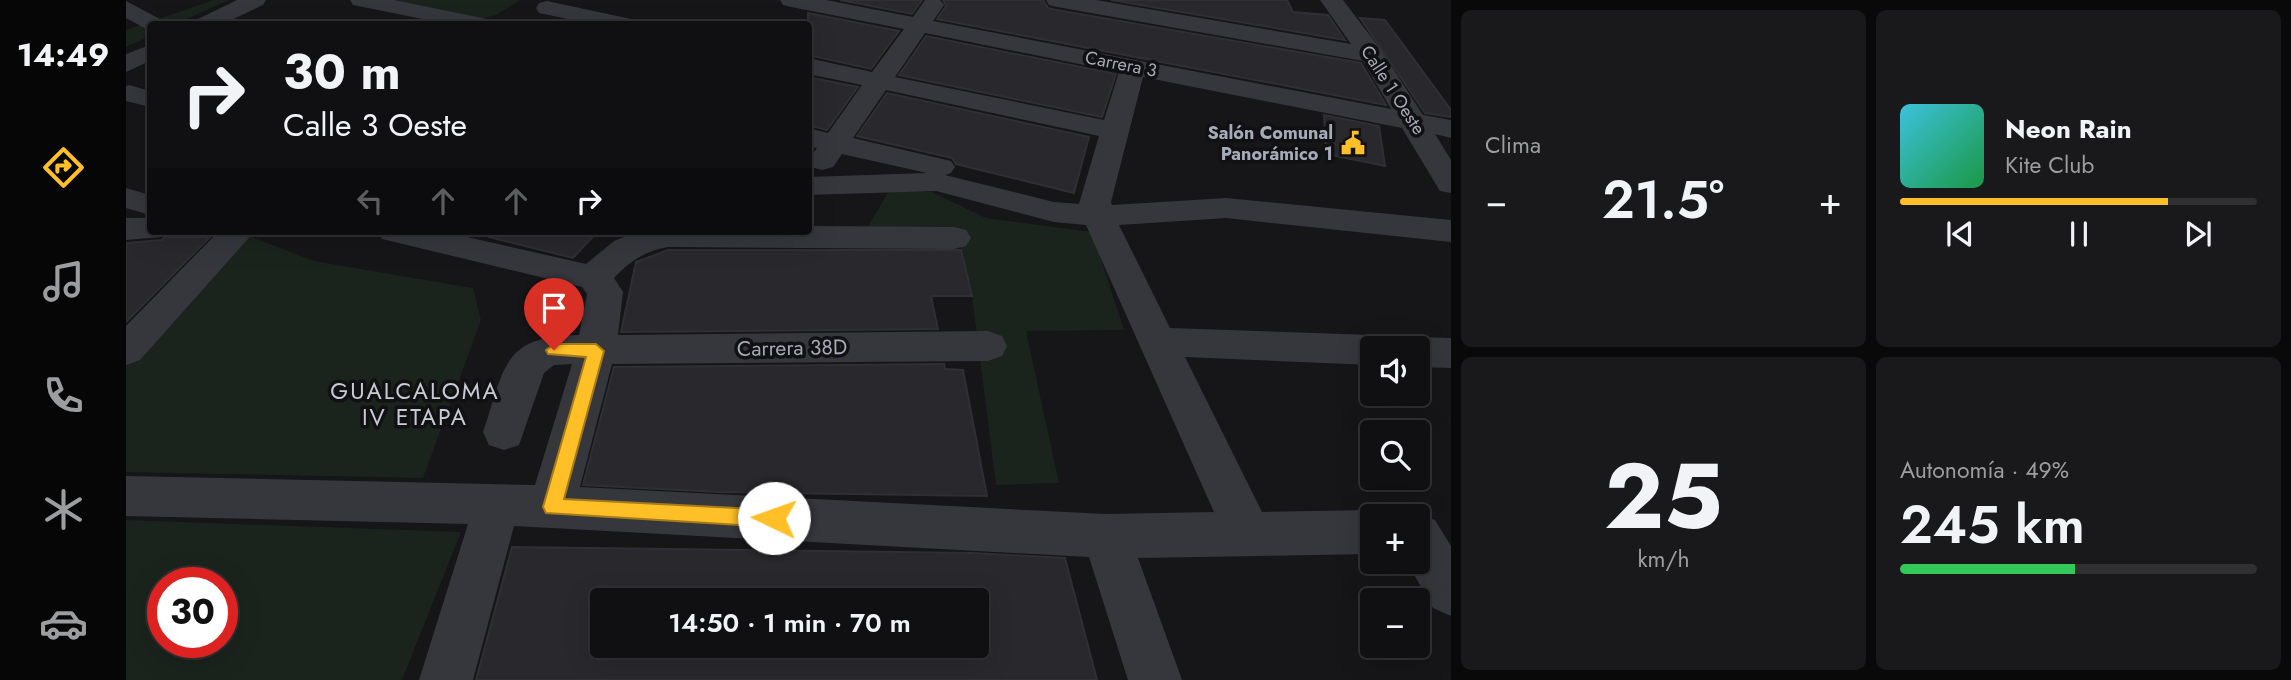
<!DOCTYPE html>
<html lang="es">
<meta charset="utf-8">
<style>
:root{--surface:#101012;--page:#19191b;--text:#f1f3f6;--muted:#9c9d9f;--line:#303032;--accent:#ffbf26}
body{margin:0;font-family:Jost,sans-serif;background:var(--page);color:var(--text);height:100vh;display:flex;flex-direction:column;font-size:26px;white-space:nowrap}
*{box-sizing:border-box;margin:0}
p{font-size:23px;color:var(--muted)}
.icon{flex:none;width:38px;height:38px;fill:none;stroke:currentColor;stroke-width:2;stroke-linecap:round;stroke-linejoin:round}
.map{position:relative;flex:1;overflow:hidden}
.sheet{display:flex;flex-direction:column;gap:10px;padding:10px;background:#09090a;width:840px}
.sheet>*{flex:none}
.hud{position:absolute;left:21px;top:21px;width:665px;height:214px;border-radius:7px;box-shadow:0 7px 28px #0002,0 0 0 2px var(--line);background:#101012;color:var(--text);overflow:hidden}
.buttons{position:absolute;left:1234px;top:336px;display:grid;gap:14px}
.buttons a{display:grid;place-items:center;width:70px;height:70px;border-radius:7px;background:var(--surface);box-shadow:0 7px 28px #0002,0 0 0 2px var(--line);font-size:35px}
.speed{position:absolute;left:21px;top:567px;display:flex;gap:14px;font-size:35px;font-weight:700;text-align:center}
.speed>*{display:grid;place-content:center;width:91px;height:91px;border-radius:50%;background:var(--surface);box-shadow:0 7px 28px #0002,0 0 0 2px var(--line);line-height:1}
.speed .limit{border:10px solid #d22;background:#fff;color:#111}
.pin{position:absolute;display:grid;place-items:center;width:60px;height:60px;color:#fff;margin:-72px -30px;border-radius:50% 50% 50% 0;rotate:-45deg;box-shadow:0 0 7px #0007}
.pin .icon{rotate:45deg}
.me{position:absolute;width:77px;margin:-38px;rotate:273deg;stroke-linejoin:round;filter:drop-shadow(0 0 5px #0008)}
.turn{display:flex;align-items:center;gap:24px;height:147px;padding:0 21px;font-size:32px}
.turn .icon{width:91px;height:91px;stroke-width:2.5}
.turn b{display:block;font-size:49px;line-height:60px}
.lanes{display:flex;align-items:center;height:66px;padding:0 21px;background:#0003;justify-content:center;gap:35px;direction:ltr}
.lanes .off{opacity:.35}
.big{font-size:52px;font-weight:600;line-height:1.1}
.sheet .card{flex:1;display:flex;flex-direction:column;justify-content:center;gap:10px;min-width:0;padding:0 24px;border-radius:10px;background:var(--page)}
.sheet .dial{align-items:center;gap:0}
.dial b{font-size:91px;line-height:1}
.song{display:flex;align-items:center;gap:21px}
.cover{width:84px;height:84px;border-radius:10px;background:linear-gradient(135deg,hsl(190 70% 55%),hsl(140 70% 35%))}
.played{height:7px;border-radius:4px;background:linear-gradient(90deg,var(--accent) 75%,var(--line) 75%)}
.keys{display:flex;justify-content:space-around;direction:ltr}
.heat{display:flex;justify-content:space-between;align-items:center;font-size:38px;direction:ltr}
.charge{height:10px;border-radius:5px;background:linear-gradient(90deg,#34c759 49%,var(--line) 0)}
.sheet .tiles{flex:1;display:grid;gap:10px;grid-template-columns:repeat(2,1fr)}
.trip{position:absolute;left:464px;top:588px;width:399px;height:70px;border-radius:7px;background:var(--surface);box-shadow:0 7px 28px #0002,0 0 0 2px var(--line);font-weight:600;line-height:70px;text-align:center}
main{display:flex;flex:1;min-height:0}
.dock{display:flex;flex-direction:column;width:126px;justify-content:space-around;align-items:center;background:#060607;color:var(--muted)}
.dock .icon{width:49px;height:49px}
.dock .selected{color:var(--accent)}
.dock b{font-size:32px;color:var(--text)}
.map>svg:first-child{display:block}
</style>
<main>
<nav class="dock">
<b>14:49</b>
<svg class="icon selected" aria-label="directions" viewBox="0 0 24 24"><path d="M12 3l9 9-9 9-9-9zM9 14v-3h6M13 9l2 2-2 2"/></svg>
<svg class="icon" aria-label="music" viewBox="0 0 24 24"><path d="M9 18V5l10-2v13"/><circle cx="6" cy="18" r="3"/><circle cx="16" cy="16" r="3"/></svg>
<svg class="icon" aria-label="phone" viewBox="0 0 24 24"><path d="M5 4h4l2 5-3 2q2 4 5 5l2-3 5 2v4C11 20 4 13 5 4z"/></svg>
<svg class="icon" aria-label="climate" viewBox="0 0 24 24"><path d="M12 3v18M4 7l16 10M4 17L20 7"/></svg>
<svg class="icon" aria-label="car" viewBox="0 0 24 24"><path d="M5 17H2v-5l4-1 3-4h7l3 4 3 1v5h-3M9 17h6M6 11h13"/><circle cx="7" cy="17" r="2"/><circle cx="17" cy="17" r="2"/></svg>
</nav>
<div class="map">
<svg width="1325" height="680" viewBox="0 0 1325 680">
<rect width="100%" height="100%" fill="#161518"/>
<path fill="#1b231d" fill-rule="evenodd" d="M 88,0 L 103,0 L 49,24 L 24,24 L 24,36 L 0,47 L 0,30 Z
M 247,0 L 394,0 L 370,15 L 349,20 Z
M 763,191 L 806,192 L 860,218 L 966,232 L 998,330 L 900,331 L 933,483 L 870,485 L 846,296 L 833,241 L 741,228 Z
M 112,232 L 188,261 L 347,288 L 355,320 L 297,478 L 0,472 L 0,364 Z
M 0,520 L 335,532 L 276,680 L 0,680 ZM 37,583 L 96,583 L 96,642 L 37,642 Z"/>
<path fill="#29282c" stroke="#2f2f34" stroke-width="2" fill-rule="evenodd" d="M 714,0 L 796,0 L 786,14 Z
M 817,0 L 917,0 L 922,8 L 931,10 L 1235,63 L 1260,105 L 811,19 L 820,6 Z
M 985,0 L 1161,0 L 1167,12 L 1202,15 L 1219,40 Z
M 682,13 L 773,31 L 745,69 L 682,55 Z
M 1234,18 L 1259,20 L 1325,110 L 1325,117 L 1299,113 Z
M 800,36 L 990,74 L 976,117 L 773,75 Z
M 682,77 L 732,87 L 701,130 L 682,125 Z
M 761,93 L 963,137 L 948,193 L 830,164 L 826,158 L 731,136 Z
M 1198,115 L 1253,126 L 1259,166 L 1200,154 Z
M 364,231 L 472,231 L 447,258 L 363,237 Z
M 39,237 L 84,237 L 0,322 L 0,243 L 36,240 Z
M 542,250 L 835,250 L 846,296 L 805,296 L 812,329 L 495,332 L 510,262 Z
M 818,364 L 819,369 L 837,370 L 861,496 L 594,492 L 457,485 L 488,367 Z
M 386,547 L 846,553 L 939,558 L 971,680 L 350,680 ZM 476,600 L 850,600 L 850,646 L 476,646 Z"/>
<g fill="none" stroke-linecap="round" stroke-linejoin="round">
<path fill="#36373d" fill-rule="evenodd" d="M 111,0 L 140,0 L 137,5 L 97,24 L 68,24 L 72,19 Z
M 224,0 L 268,0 L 361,19 L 365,24 L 321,24 L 227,5 Z
M 654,0 L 700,0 L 787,17 L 799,0 L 814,0 L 818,5 L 807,21 L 1265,109 L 1237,61 L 931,7 L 923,5 L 920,0 L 970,0 L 1225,44 L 1194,0 L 1217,0 L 1255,50 L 1297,115 L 1325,120 L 1325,138 L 1309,134 L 1325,160 L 1325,193 L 1314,191 L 1276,128 L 1017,77 L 985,202 L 986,205 L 1100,198 L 1325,220 L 1325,242 L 1100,218 L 993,225 L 1044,328 L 1246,335 L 1260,340 L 1265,348 L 1246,348 L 1246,365 L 1059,357 L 1136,512 L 1246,510 L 1262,516 L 1246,516 L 1246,554 L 1012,558 L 1056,680 L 1002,680 L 963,557 L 388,526 L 347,680 L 293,680 L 342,524 L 0,516 L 0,476 L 409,485 L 446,364 L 428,365 L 418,373 L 393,445 L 378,450 L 363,445 L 357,432 C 379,368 375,336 453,335 L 461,294 L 456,287 L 256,239 L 251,231 L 315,231 L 460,264 L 488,241 L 514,231 L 682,231 L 682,226 L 828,227 L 840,230 L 845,238 L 840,246 L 828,249 L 542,247 C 519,251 504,261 488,278 L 497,292 L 492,335 L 862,331 L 876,336 L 881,346 L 876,356 L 862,361 L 486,364 L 454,487 L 980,514 L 1088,512 L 960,225 L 928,222 L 810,191 L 682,195 L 682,177 L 801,173 L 716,154 L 707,167 L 696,170 L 685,167 L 682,159 L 691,148 L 682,146 L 682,128 L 702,133 L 736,85 L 682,74 L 682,58 L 746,72 L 778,29 L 665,7 L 657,5 ZM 799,33 L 993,72 L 978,120 L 769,77 ZM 760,90 L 973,136 L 953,204 L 928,202 L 819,175 L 825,173 L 829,167 L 825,161 L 727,138 Z
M 0,1 L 34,19 L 38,24 L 24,24 L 24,31 L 0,18 Z
M 421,1 L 505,19 L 509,24 L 466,24 L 413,13 L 410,8 L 413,3 Z
M 24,45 L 24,61 L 0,72 L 0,54 Z
M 3,85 L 24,91 L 24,107 L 0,101 L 0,86 Z
M 0,188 L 24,195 L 24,215 L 0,208 Z
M 0,218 L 24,218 L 24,231 L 39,231 L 36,237 L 0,240 Z
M 93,231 L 129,231 L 14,360 L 0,365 L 0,326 Z
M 1292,337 L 1325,338 L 1325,368 L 1292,367 L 1292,348 L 1275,348 L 1278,342 Z
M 1292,514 L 1309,520 L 1325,546 L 1325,616 L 1307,608 L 1281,562 L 1292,562 L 1292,516 L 1286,516 Z"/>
</g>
<path fill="#ffbf26" stroke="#a67c19" stroke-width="2" d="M 428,344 L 470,344 L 478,351 L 438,499 L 648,510 L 655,512 L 658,518 L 655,525 L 648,527 L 420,513 L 417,507 L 460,357 L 422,354 L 420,350 Z"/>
<defs>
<g id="civic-bare" transform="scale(1.89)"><path d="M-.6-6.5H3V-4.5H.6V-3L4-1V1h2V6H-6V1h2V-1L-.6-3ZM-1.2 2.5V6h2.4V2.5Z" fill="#ffbf26" stroke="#111013" stroke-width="2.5" paint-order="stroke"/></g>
</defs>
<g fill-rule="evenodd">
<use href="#civic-bare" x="1227" y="143"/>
</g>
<g text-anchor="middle" stroke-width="7" stroke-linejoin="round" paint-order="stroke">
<g font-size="18" fill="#a6abb9" stroke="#111013">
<text transform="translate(995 64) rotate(11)" y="6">Carrera 3</text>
<text transform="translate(1267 90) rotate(57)" y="6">Calle 1 Oeste</text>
</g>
<g font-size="18" font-weight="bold" fill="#a6abb9" stroke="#111013" text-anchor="end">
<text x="1207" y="139">Salón Comunal<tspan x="1207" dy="21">Panorámico 1</tspan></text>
</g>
<g font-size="21" fill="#a6abb9" stroke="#111013">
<text transform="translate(666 348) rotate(-1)" y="7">Carrera 38D</text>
</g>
<g font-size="23" letter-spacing="2" fill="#c8cbd5" stroke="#111013">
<text x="289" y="399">GUALCALOMA<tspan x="289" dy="26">IV ETAPA</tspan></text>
</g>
</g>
</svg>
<div class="buttons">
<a><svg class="icon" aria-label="sound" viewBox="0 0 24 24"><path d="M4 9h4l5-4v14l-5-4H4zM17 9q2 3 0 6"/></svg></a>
<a><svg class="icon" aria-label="search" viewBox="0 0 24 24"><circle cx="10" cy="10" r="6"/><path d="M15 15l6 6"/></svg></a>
<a>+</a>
<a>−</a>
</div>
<div class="speed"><div class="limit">30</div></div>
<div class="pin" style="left:428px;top:350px;background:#d93025"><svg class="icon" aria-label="arrive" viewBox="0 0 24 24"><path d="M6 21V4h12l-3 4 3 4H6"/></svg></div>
<svg class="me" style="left:648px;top:518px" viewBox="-20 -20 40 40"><circle r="19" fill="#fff"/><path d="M0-13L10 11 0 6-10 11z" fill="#ffbf26"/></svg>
<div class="trip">14:50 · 1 min · 70 m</div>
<div class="hud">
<div class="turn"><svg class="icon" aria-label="right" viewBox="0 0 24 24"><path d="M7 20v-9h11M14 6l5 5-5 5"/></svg><div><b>30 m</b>Calle 3 Oeste</div></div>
<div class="lanes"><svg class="icon off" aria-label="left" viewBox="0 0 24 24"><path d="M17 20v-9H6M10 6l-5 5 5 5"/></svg><svg class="icon off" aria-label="ahead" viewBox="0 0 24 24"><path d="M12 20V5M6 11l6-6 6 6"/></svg><svg class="icon off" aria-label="ahead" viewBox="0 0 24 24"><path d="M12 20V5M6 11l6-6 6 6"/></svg><svg class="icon" aria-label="right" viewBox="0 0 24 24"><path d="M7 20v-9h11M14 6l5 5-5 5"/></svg></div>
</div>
</div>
<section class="sheet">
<div class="tiles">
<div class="card"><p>Clima</p>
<div class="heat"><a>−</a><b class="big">21.5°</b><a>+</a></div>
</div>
<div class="card">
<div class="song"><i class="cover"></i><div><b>Neon Rain</b><p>Kite Club</p></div></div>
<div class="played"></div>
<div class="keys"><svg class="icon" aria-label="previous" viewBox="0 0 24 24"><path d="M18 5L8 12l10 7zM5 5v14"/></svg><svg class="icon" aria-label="pause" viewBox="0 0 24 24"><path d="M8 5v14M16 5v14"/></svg><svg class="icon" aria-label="next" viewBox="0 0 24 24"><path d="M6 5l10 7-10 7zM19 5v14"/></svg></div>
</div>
<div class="card dial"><b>25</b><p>km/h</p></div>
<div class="card"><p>Autonomía · 49%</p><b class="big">245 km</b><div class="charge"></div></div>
</div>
</section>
</main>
